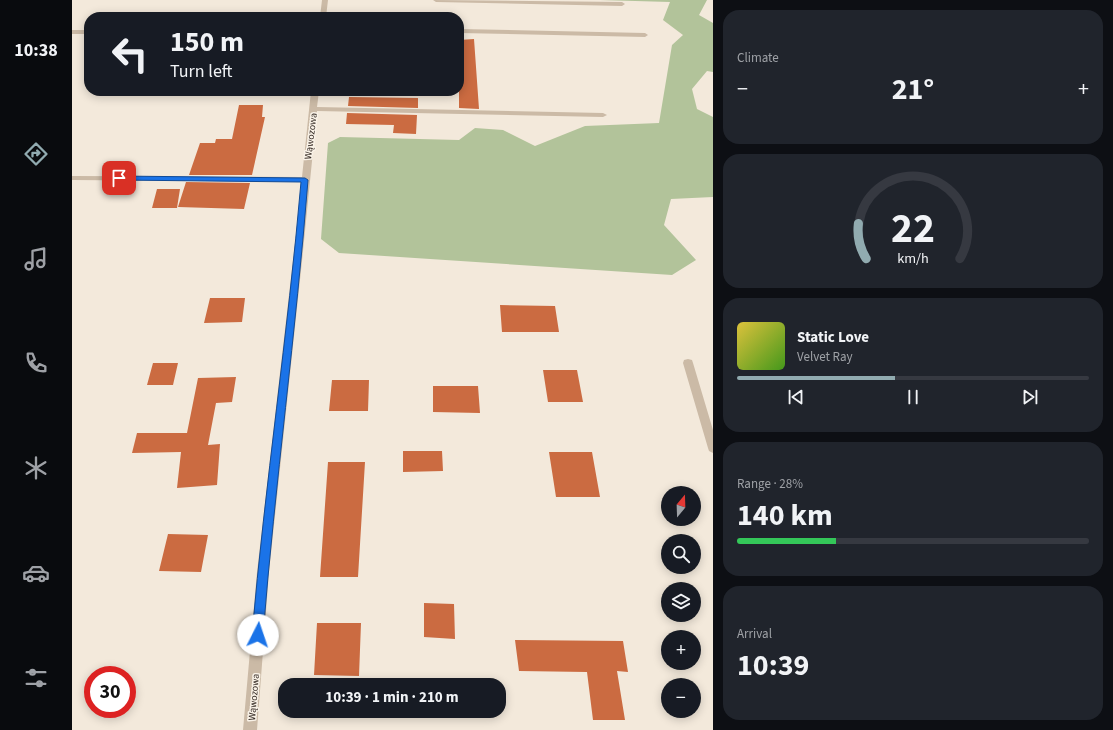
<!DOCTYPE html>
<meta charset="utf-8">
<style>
:root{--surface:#171b24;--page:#20242c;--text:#f1f3f6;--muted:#9ea1a6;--line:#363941;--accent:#91abb0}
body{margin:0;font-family:"Source Sans 3",sans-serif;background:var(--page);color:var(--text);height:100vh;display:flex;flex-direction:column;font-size:15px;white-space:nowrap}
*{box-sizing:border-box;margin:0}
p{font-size:13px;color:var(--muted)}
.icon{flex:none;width:22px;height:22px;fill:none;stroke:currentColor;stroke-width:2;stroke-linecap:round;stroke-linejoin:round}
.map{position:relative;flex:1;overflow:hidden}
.details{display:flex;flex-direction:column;gap:10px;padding:10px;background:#0d0f14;width:400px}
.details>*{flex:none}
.hud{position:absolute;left:12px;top:12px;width:380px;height:84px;border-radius:16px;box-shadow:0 2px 10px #0003;background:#171b24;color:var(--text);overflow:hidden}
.needle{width:26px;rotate:19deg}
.fabs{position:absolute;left:589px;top:486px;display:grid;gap:8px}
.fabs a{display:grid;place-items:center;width:40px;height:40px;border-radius:50%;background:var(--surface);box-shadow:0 2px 10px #0003;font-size:20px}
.speed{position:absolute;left:12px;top:666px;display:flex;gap:8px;font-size:20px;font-weight:700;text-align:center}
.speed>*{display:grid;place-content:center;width:52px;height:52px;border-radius:50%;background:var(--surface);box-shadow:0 2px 10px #0003;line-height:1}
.speed .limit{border:6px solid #d22;background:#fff;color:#111}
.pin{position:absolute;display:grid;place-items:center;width:34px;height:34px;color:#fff;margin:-17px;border-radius:8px;box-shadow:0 2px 6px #0006}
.me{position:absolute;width:44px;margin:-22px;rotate:4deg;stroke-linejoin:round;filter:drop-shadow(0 0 3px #0008)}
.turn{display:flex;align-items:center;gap:14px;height:84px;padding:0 20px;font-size:18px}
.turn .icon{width:52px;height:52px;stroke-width:2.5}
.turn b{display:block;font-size:28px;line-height:34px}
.big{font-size:30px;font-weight:700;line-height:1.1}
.details .card{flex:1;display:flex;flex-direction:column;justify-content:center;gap:6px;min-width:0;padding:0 14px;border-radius:16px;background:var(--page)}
.details .dial{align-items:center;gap:0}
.dial svg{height:104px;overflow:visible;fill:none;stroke:var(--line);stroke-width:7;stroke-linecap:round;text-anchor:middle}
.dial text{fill:var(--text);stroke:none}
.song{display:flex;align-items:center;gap:12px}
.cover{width:48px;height:48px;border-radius:6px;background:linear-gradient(135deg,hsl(50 70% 55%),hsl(100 70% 35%))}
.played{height:4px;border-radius:2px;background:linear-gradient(90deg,var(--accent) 45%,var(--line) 45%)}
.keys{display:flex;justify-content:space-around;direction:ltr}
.heat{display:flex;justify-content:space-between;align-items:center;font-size:22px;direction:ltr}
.charge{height:6px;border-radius:3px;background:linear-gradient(90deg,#34c759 28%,var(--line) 0)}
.trip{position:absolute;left:206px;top:678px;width:228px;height:40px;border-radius:16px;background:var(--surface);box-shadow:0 2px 10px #0003;font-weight:700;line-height:40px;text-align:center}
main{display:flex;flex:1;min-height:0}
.dock{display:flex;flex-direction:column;width:72px;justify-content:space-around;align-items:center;background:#090b0e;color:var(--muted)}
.dock .icon{width:28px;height:28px}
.dock .on{color:var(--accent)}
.dock b{font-size:18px;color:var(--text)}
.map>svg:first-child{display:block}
</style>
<main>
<nav class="dock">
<b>10:38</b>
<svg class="icon on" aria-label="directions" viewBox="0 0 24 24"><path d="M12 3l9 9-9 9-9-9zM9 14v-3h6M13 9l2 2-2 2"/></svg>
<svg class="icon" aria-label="music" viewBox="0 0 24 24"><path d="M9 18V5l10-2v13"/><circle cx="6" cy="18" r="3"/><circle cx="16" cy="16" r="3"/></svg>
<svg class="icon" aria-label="phone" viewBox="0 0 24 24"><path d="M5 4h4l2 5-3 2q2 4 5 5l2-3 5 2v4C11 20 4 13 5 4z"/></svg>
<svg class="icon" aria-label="climate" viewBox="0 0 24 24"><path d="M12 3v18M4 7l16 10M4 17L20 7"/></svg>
<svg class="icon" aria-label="car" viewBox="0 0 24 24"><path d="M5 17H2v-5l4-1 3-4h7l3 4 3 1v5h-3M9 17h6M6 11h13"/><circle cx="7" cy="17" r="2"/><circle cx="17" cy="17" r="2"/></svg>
<svg class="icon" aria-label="filters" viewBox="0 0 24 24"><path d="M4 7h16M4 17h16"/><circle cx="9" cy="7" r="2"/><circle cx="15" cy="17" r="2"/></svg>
</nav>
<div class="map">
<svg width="641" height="730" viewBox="0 0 641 730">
<rect width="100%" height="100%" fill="#f3e9db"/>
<path fill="#b2c39a" d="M 528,0 L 635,0 L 627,15 L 641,23 L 641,72 L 635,71 L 620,89 L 625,109 L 641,117 L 641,197 L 599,199 L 592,225 L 624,260 L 600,275 L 267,253 L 249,239 L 256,143 L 268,137 L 387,140 L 403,128 L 431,130 L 463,146 L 513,126 L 587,123 L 600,45 L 611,35 L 591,20 L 598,2 Z"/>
<path fill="#cb6b41" d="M 402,39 L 407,109 L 387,108 L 387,40 Z
M 277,97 L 346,98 L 346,108 L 276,106 Z
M 167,105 L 191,105 L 190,117 L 193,117 L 180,175 L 117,175 L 128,143 L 143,143 L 144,139 L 160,139 Z
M 275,113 L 345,115 L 344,134 L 321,133 L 322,125 L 274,124 Z
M 114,182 L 178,183 L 172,209 L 106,207 Z
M 85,189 L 108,189 L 105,208 L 80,208 Z
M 138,298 L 173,298 L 170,322 L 132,323 Z
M 428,305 L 483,306 L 487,332 L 430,332 Z
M 81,363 L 106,363 L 101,385 L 75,385 Z
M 471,370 L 505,370 L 511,402 L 476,402 Z
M 164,377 L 160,402 L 144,403 L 136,445 L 148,444 L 145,485 L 105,488 L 109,452 L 60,453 L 65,433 L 115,433 L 126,378 Z
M 260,380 L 297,380 L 296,411 L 257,411 Z
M 361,386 L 406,386 L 408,413 L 361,412 Z
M 331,451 L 370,451 L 371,471 L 331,472 Z
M 477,452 L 520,452 L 528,497 L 484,497 Z
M 256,462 L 293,462 L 286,577 L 248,577 Z
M 96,534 L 136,535 L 129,572 L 87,571 Z
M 352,603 L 382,604 L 383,639 L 352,637 Z
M 245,623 L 289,623 L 287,676 L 242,675 Z
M 443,640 L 551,641 L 556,672 L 545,671 L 553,720 L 521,720 L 515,672 L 447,671 Z"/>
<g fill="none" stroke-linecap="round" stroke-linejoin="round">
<path fill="#cbbaa6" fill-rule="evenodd" d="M 250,0 L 256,0 L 254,17 L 248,17 Z
M 361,0 L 550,2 L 553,4 L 550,6 L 364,2 Z
M 387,29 L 573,33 L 576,35 L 573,37 L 387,33 Z
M 0,30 L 17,30 L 17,34 L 0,34 Z
M 239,91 L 247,91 L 245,107 L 531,113 L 535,115 L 531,117 L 245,111 L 230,261 L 197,572 L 185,730 L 171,730 L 185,572 L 230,182 L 0,180 L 0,176 L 230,177 Z
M 616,359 L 620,360 L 621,363 L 641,430 L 641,453 L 637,451 L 636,448 L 611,363 L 612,360 Z"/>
</g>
<path fill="#1a73e8" stroke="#114b97" d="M 44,176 L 233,178 L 236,180 C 224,332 203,483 191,635 L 190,639 L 186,641 L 181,639 L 180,635 C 193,484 216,334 229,182 L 47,180 L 44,180 Z"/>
<g text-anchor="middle" stroke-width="3" stroke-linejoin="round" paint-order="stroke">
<g font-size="10" fill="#372d27" stroke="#faf3e8">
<text transform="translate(238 136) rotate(-83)" y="4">Wąwozowa</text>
<text transform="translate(181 697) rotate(-85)" y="4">Wąwozowa</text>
</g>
</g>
</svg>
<div class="fabs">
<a><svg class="needle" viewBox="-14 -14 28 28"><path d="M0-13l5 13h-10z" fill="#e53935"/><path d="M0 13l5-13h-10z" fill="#9ea1a6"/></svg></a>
<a><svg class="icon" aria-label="search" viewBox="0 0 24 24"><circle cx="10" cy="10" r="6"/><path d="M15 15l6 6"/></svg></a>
<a><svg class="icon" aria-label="layers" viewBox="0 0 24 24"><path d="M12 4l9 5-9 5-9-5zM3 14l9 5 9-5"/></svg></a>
<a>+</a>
<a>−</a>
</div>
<div class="speed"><div class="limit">30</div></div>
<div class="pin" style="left:47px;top:178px;background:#d93025"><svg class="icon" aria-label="arrive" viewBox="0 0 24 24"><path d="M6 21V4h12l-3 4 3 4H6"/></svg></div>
<svg class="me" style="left:186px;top:635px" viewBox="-20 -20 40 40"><circle r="19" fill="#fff"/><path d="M0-13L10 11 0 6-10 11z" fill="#1a73e8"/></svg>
<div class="trip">10:39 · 1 min · 210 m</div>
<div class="hud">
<div class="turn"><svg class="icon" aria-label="left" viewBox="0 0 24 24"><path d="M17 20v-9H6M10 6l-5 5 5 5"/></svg><div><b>150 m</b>Turn left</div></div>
</div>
</div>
<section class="details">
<div class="card"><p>Climate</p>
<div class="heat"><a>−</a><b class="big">21°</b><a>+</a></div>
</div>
<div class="card dial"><svg viewBox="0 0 100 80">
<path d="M14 69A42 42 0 1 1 86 69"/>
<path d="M14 69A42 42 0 0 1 8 42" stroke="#91abb0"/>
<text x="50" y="56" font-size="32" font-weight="700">22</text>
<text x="50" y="72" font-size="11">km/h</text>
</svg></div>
<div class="card">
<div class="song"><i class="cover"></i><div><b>Static Love</b><p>Velvet Ray</p></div></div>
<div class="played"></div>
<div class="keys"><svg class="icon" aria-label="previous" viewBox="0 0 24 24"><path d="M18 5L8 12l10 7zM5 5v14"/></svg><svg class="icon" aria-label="pause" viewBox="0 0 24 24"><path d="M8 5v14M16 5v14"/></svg><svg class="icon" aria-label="next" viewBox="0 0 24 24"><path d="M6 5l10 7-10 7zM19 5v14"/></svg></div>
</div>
<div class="card"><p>Range · 28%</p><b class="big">140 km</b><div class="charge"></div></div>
<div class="card"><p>Arrival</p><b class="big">10:39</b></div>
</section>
</main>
